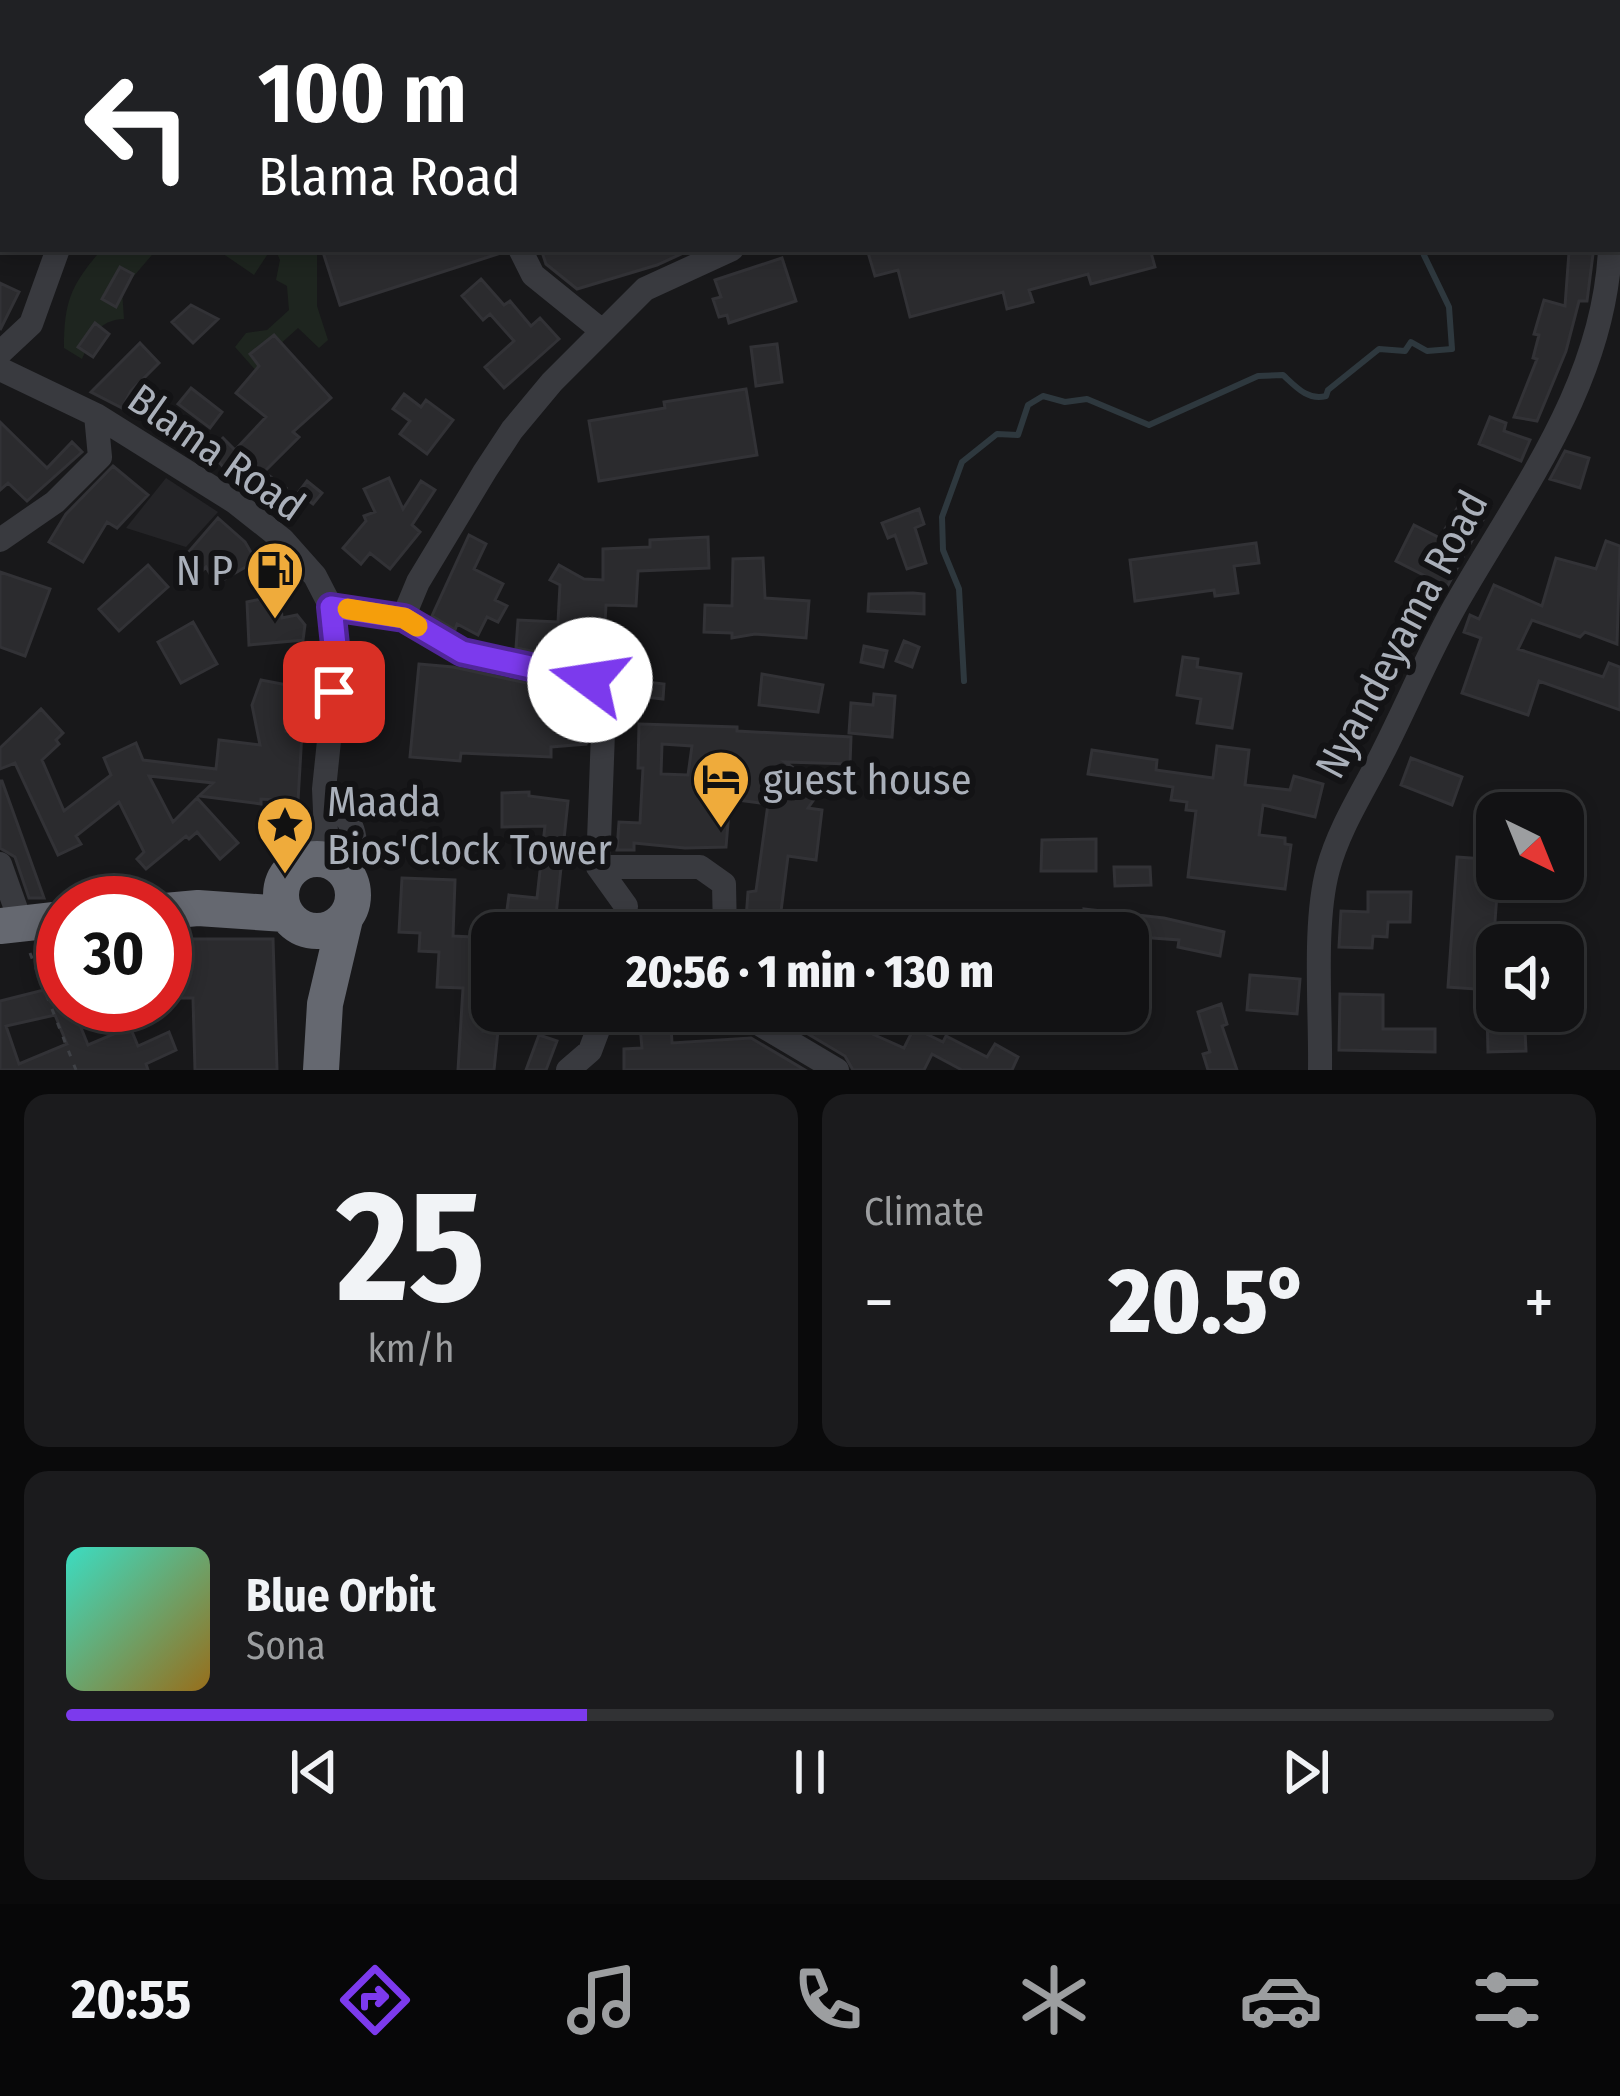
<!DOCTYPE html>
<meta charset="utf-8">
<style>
:root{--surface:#121214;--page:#1b1b1d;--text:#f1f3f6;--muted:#9c9ea0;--line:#313234;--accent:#7c3aed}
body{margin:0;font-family:"Fira Sans Condensed",sans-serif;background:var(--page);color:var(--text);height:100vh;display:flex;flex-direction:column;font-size:45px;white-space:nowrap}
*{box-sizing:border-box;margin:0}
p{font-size:39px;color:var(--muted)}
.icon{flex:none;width:66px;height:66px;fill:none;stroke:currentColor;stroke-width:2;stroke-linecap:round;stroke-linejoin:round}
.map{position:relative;height:1070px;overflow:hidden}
.panel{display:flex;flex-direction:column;gap:24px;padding:24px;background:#0a0a0b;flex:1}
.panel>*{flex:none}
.banner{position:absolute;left:0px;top:0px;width:1620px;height:252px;box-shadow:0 6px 18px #0003,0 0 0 3px var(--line);background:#202124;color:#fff;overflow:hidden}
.needle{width:78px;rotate:137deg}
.tools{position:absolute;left:1476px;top:792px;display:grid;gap:24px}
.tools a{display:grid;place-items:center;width:108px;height:108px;border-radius:24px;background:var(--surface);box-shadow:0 6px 18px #0003,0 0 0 3px var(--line);font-size:60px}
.speed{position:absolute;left:36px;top:876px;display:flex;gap:24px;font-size:60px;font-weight:700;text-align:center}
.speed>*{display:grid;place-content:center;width:156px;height:156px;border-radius:50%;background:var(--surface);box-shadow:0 6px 18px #0003,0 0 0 3px var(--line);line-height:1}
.speed .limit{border:18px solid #d22;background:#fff;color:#111}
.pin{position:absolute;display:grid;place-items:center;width:102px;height:102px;color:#fff;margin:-51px;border-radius:24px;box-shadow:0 6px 18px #0006}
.me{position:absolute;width:132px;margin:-66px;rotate:284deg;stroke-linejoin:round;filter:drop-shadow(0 0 9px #0008)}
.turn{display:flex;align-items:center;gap:42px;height:252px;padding:0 60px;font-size:54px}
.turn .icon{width:156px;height:156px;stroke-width:2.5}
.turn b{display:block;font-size:84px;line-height:102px}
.big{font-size:90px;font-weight:800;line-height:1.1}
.panel .tile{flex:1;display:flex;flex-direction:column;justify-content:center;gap:18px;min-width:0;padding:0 42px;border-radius:24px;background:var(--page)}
.panel .dial{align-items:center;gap:0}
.dial b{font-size:156px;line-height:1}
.song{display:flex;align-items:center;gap:36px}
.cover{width:144px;height:144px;border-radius:18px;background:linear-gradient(135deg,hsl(170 70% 55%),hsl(40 70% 35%))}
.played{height:12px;border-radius:6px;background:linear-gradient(90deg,var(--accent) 35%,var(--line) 35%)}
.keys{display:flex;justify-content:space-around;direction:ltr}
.heat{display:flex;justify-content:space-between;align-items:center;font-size:66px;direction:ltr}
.panel .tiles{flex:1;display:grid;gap:24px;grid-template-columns:1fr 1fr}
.tile:last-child{grid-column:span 2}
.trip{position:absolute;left:471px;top:912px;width:678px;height:120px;border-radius:24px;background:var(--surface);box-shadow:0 6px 18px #0003,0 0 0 3px var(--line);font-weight:800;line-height:120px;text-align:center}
.dock{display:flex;height:192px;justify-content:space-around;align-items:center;background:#070708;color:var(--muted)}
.dock .icon{width:84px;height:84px}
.dock .on{color:var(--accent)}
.dock b{font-size:54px;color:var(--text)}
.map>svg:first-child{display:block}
</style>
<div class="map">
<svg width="1620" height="1070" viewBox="0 0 1620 1070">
<rect width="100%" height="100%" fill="#18181a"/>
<path fill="#242427" d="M 166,478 L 218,512 L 186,547 L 126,528 Z"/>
<path fill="#1e251f" d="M 102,249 L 157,249 L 122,290 L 124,319 C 98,320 92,337 82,359 L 64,348 C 64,301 71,285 102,249 Z
M 216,249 L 271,249 L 254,275 Z
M 275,249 L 317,249 L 317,306 L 328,340 L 319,348 L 298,328 L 278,346 L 267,383 L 235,347 L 246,333 L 267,330 L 289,310 L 287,286 L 276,280 L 280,260 Z"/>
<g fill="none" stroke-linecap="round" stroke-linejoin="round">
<path stroke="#2e383e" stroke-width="6" d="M 1285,0 L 1287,3
M 964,681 L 959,589 L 943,550 L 942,517 L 962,462 L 997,434 L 1018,435 L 1028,405 L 1043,396 L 1065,402 L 1087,399 L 1149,425 L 1258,376 L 1283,375 C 1296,387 1308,401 1326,396 L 1328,390 L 1379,349 L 1405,351 L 1411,342 L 1427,351 L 1452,349 L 1449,307 L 1421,249"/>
</g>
<path fill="#2b2b2e" stroke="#323236" stroke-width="3" fill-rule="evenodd" d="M 322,249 L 504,249 L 504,252 L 340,305 Z
M 541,249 L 692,249 L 657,265 L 577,289 L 546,264 Z
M 867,249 L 1150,249 L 1155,267 L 1091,284 L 1088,274 L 1029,290 L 1033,302 L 1007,309 L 1003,292 L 910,317 L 898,270 L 875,276 Z
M 1569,252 L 1593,254 L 1587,301 L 1579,301 L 1566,351 L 1537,421 L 1514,417 L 1537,359 L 1533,358 L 1539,335 L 1534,334 L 1544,300 L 1565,306 Z
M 782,258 L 796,301 L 729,323 L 727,315 L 719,317 L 713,299 L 721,297 L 715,280 Z
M 120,267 L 133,274 L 116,307 L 102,299 Z
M 481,279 L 504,305 L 510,301 L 531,326 L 540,318 L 559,339 L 504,388 L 485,367 L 514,341 L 490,314 L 483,320 L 462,296 Z
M 0,283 L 19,292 L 0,330 Z
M 191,305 L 218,319 L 193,343 L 172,322 Z
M 95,323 L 109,334 L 93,357 L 78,347 Z
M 274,335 L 331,398 L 293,432 L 299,437 L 264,472 L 286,488 L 277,500 L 229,466 L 225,469 L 209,451 L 223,438 L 235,450 L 266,417 L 236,393 L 259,366 L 250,354 Z
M 140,343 L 159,363 L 131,391 L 122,408 L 91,392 Z
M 777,344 L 782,382 L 756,386 L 751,347 Z
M 191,388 L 222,412 L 210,428 L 178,404 Z
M 746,389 L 757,455 L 599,481 L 589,421 L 665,408 L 664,402 Z
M 404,394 L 421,407 L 426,400 L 453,420 L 427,454 L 400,434 L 410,421 L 393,409 Z
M 1490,417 L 1506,423 L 1504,431 L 1530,440 L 1521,461 L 1479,444 Z
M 0,422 L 47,468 L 72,442 L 82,452 L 27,501 L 8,483 L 0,490 Z
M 1565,451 L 1589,458 L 1580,488 L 1550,479 Z
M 113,466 L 148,495 L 117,528 L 107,522 L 83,562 L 49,542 L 66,514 Z
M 389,478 L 403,509 L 421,481 L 435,490 L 412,525 L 420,532 L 390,569 L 370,553 L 361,564 L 343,548 L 366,521 L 364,516 L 375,512 L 364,489 Z
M 307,481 L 322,493 L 313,504 L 298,493 Z
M 1467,491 L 1491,505 L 1447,587 L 1396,561 L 1414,525 L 1440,538 Z
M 919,509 L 924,524 L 915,528 L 926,563 L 907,569 L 895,535 L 888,538 L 882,523 Z
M 218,518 L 245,542 L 256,561 L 216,584 L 206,567 L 202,571 L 185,556 Z
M 469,535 L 486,544 L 474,569 L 503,584 L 495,600 L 507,606 L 498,622 L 487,617 L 478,635 L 457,624 L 455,630 L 432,616 Z
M 708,537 L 709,568 L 638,571 L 636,606 L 606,605 L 603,659 L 558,656 L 516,648 L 518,620 L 558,622 L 560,585 L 550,580 L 559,565 L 584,579 L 603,580 L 603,549 L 650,547 L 650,540 Z
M 1606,541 L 1620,546 L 1617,644 L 1585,632 L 1580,637 L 1532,620 L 1518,649 L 1603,677 L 1609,663 L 1620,667 L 1620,710 L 1539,681 L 1528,715 L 1462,693 L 1481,638 L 1464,632 L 1470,615 L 1479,619 L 1494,585 L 1542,606 L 1556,558 L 1596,569 Z
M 1256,543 L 1259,563 L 1234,566 L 1238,593 L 1215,596 L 1214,590 L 1135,601 L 1130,560 Z
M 763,558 L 765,598 L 809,601 L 806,638 L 755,634 L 732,638 L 732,633 L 704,632 L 705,605 L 732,606 L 733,559 Z
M 148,565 L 168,587 L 119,631 L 99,609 Z
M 0,572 L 50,589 L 25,656 L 0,647 Z
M 913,593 L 924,594 L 924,614 L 868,611 L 869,594 Z
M 280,595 L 282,618 L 297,615 L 305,625 L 303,640 L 249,645 L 247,602 Z
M 193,622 L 217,664 L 181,683 L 158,642 Z
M 904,641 L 919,647 L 912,667 L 896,661 Z
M 864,646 L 887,651 L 883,667 L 861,662 Z
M 1183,657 L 1198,659 L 1197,667 L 1241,674 L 1232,728 L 1197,723 L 1201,699 L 1177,695 Z
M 419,664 L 453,667 L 582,695 L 587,707 L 586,744 L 551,747 L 551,757 L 461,753 L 460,761 L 410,757 Z
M 762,674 L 823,685 L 818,712 L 759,705 Z
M 261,680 L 287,685 L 286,731 L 302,732 L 298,801 L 261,799 L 261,804 L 199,796 L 213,783 L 149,776 L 173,822 L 197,798 L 238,843 L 220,859 L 197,832 L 189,839 L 186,836 L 146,869 L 137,859 L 144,852 L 119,802 L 76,836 L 81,844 L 58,855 L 15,763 L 0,769 L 0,748 L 41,709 L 63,733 L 56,740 L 59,744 L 42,760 L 64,811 L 111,775 L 104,758 L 136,743 L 143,760 L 216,769 L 219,740 L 260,745 L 252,705 Z
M 638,681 L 664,684 L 663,699 L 637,696 Z
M 874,694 L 895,696 L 892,737 L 849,733 L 851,703 L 873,705 Z
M 639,724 L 737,727 L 737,731 L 851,737 L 850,764 L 785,762 L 822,788 L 808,808 L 822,810 L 816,860 L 788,856 L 780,919 L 811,921 L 811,933 L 745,933 L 748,892 L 756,891 L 768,804 L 730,799 L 726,847 L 685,848 L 634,843 L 634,850 L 617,850 L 619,822 L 640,823 L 643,768 L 638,768 ZM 662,744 L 692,746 L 688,775 L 661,774 Z
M 1217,746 L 1249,750 L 1245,785 L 1290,790 L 1294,776 L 1323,784 L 1315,817 L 1263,805 L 1259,835 L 1285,838 L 1285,844 L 1291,845 L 1285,889 L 1188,877 L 1196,811 L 1186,810 L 1187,802 L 1171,800 L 1173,787 L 1088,774 L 1092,750 L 1157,760 L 1156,770 L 1213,778 Z
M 1411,758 L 1462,777 L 1452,805 L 1401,785 Z
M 0,781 L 2,781 L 44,898 L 29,898 L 15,857 L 0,848 Z
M 529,792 L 529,796 L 568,801 L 556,915 L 507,910 L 509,895 L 537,898 L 545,826 L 502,827 L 502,793 Z
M 1096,839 L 1096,871 L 1041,871 L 1042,840 Z
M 1457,857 L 1497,860 L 1497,879 L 1524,879 L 1523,896 L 1497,894 L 1490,990 L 1448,987 Z
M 1114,867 L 1150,867 L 1151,885 L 1115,886 Z
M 402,878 L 455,880 L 453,936 L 492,938 L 492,984 L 488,984 L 483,1031 L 498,1031 L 494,1070 L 458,1070 L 463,988 L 437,987 L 439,952 L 419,951 L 420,933 L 399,932 Z
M 1368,892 L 1411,892 L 1410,922 L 1388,922 L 1387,937 L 1373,936 L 1372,948 L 1339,947 L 1341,911 L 1368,912 Z
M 1084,909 L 1164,918 L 1224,932 L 1220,956 L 1178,947 L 1179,940 L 1086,933 Z
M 559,916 L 582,918 L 580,933 L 557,933 Z
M 165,939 L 273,939 L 277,1070 L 195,1070 L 193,998 L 165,998 Z
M 1250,975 L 1300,979 L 1297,1014 L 1247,1010 Z
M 63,976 L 63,1012 L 73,1008 L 88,1045 L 130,1027 L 138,1046 L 169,1032 L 176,1050 L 146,1064 L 148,1070 L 0,1070 L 0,1001 L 44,990 L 42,985 ZM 55,1015 L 67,1044 L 19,1064 L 6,1026 Z
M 1340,994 L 1383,995 L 1383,1029 L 1435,1029 L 1435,1052 L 1339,1050 Z
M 1221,1004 L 1227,1024 L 1222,1026 L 1237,1070 L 1208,1070 L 1203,1054 L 1210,1052 L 1198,1012 Z
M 777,1011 L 811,1011 L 819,1022 L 828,1011 L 843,1019 L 850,1011 L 874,1011 L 859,1028 L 904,1048 L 914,1028 L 943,1042 L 946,1036 L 987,1057 L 995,1044 L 1018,1057 L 1012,1070 L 962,1070 L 932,1054 L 924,1070 L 853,1070 L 845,1056 L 783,1019 Z
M 1487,1011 L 1524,1011 L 1526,1051 L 1488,1052 Z
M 670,1012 L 672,1043 L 751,1038 L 805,1070 L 624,1070 L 624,1049 L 642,1048 L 639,1015 Z
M 539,1035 L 557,1041 L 546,1070 L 526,1070 Z"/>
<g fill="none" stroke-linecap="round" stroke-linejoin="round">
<path stroke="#3f4146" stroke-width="3" stroke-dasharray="6 9" stroke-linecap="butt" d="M 30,953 L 76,1070"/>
<path stroke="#393a3f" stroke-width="24" d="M 219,0 L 219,3
M 1438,0 L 1440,3
M 1593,0 L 1594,3
M 1617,162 L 1620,162
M 520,249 L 533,275 L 601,330
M 0,353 L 31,324 L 58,249
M 0,369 L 96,415 L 235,502 L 283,540 L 315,576 L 331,607 L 337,664 L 324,789 L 326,833 L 311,859
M 0,540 L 55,502 L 100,457 L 96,415
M 331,607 L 403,618 L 418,582 L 485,471 L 512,430 L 552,382 L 645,289 L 732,249
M 403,618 L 462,653 L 590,680 L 601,691 L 604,706 L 598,867 L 626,906 L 623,933
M 324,789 C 354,824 361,832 350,879
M 0,864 L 21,923
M 598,867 L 700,867 L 724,884 L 725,933
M 730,1011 L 746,1016 L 837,1070
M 568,1070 L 590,1051 L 605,1011
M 1320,1070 C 1321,1010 1313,924 1328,869 C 1339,828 1363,792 1382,754 C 1407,705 1428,654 1455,606 C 1520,492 1604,384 1610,249"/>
<path stroke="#656870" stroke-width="36" d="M281 895a36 36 0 1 1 72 0a36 36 0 1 1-72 0Z
M 165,911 L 198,908 L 285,914
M 0,926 L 63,919
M 321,1070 L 325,1004 L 345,919"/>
</g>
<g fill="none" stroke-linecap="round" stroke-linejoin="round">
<g stroke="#51269a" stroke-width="30">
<path id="route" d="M 334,692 L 337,664 L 331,607 L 404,618 L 462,652 L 590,680"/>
</g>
<use href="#route" stroke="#7c3aed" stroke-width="21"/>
<path stroke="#f59e0b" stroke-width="21" d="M 348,609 L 404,618 L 417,626"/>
</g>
<defs>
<g id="fuel-pin" transform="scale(3)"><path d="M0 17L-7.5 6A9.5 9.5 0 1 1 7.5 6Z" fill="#efab3b" stroke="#131315"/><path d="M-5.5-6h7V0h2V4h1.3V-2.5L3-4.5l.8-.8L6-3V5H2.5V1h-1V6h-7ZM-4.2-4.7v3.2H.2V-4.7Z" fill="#111"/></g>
<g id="hotel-pin" transform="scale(3)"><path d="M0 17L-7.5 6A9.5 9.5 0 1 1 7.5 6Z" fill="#efab3b" stroke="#131315"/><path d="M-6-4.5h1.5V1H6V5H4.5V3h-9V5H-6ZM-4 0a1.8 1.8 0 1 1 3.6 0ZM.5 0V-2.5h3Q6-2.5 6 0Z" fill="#111"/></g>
<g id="sight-pin" transform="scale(3)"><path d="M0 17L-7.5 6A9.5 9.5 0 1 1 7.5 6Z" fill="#efab3b" stroke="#131315"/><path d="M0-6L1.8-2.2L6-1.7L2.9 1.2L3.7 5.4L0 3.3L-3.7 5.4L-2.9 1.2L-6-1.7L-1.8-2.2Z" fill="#111"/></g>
</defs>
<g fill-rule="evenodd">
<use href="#fuel-pin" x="275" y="570"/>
<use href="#hotel-pin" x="721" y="779"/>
<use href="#sight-pin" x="285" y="825"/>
</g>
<g text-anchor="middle" stroke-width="12" stroke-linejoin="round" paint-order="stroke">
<g font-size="42" fill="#aab0ba" stroke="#131315">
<text transform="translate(217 452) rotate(35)" y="15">Blama Road</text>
<text transform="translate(1401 634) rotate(-62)" y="15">Nyandeyama Road</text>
</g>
<g font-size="42" fill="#aab0ba" stroke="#131315" text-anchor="start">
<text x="233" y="585" text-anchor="end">N P</text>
<text x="763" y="794">guest house</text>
<text x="327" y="816">Maada<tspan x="327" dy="48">Bios'Clock Tower</tspan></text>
</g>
</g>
</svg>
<div class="tools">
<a><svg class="needle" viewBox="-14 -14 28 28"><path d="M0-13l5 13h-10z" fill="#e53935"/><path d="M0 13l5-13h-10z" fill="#9c9ea0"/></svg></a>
<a><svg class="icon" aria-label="sound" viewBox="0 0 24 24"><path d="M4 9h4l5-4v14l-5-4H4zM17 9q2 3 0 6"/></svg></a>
</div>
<div class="speed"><div class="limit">30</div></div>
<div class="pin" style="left:334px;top:692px;background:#d93025"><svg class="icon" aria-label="arrive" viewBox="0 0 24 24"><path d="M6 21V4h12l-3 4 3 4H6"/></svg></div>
<svg class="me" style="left:590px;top:680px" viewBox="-20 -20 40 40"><circle r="19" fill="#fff"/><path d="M0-13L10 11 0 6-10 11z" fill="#7c3aed"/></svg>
<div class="trip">20:56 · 1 min · 130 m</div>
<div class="banner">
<div class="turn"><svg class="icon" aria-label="left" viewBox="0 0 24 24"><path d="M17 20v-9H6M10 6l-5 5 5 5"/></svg><div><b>100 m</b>Blama Road</div></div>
</div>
</div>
<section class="panel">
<div class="tiles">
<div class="tile dial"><b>25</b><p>km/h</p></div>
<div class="tile"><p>Climate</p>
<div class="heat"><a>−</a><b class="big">20.5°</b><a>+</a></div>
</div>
<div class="tile">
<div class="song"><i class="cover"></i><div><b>Blue Orbit</b><p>Sona</p></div></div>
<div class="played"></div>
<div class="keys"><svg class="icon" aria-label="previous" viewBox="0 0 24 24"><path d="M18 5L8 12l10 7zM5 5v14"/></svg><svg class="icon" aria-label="pause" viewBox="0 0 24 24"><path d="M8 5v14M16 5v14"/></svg><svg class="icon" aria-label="next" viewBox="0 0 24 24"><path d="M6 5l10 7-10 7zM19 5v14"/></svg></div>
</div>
</div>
</section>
<nav class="dock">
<b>20:55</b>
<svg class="icon on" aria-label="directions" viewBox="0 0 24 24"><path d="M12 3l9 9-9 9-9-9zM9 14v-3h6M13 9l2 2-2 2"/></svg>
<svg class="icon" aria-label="music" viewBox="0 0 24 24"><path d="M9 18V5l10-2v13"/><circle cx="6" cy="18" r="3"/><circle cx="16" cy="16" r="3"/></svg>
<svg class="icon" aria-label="phone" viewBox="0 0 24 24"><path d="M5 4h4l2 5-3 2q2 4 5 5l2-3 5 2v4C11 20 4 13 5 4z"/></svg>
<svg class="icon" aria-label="climate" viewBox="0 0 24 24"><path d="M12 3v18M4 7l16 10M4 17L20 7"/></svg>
<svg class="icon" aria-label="car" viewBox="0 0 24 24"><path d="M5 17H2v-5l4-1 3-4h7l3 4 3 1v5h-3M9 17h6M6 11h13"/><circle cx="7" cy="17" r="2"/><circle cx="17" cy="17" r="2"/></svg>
<svg class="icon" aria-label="filters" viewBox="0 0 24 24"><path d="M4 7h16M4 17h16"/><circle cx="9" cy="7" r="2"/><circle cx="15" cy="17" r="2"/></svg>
</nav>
